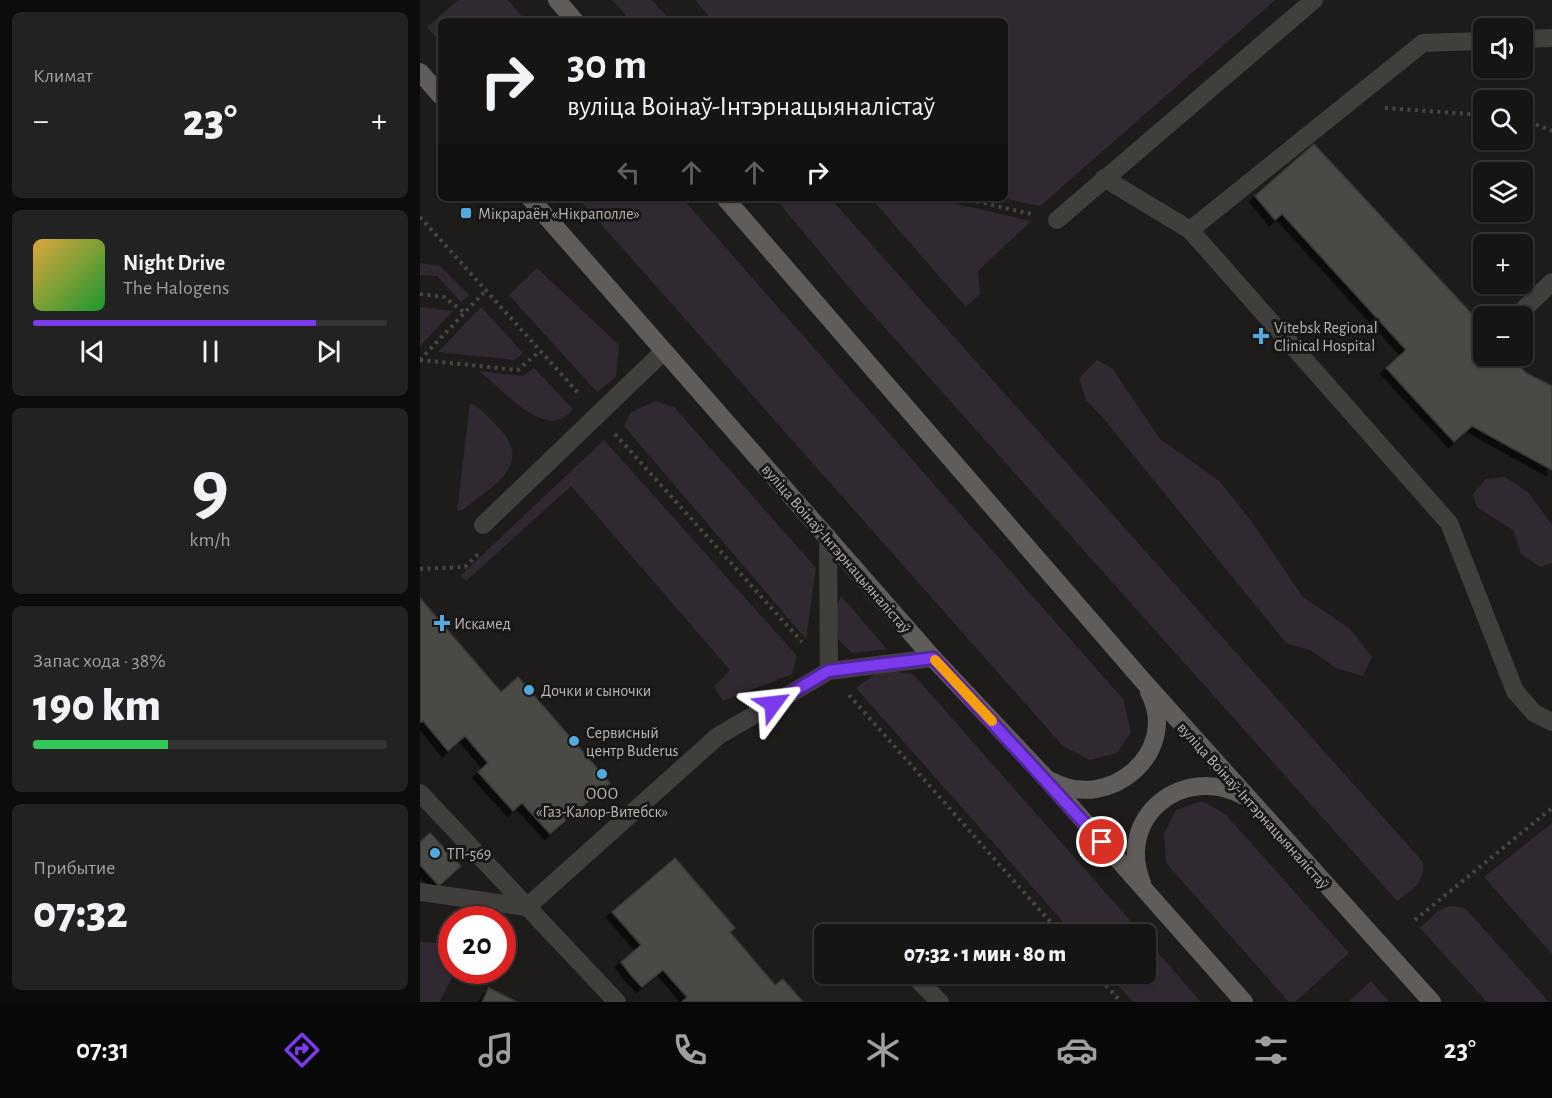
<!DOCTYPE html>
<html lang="ru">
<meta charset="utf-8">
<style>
:root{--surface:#161514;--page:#232222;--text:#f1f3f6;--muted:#9e9fa0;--line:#353434;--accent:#7c3aed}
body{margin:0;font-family:"Alegreya Sans",sans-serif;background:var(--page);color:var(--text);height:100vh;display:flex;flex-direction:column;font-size:22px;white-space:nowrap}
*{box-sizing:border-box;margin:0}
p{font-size:20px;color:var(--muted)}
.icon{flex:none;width:33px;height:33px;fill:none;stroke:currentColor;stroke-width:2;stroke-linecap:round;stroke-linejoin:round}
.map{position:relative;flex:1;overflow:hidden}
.side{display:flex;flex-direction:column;gap:12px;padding:12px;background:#0c0c0b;width:420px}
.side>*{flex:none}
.guide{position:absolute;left:18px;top:18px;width:570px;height:183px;border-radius:9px;box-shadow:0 2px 4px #0004,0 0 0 2px var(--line);background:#161514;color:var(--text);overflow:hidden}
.tools{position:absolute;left:1053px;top:18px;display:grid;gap:12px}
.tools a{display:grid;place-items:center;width:60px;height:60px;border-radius:9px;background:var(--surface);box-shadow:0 2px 4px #0004,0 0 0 2px var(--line);font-size:30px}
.speed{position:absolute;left:18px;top:906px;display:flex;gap:12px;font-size:30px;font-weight:700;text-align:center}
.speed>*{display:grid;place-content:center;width:78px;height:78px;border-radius:50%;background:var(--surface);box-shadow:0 2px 4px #0004,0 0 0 2px var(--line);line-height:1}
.speed .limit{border:9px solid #d22;background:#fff;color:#111}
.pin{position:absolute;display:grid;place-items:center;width:51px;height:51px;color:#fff;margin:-26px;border:3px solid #fff;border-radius:50%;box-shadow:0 2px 6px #0007}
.me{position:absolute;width:66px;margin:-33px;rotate:60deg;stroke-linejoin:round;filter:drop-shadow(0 0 4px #0008)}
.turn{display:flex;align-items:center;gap:21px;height:126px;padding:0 30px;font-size:27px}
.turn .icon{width:78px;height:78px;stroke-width:2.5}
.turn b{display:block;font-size:42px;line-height:51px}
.lanes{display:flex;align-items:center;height:57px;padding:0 30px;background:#0003;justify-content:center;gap:30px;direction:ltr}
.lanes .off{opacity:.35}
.big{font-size:45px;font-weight:800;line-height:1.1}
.side .tile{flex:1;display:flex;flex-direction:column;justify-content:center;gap:9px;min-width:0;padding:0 21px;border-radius:9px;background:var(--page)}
.side .dial{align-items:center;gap:0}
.dial b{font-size:78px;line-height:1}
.song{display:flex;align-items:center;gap:18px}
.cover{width:72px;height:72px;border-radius:9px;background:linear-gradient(135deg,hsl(40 70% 55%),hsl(130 70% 35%))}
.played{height:6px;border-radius:3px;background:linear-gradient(90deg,var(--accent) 80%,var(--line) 80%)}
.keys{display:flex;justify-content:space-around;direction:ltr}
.heat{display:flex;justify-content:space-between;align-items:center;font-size:33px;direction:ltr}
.charge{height:9px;border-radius:4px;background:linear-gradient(90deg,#34c759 38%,var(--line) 0)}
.trip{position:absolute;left:394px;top:924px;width:342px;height:60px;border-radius:9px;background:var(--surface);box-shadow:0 2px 4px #0004,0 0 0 2px var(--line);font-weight:800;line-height:60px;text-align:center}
.dock{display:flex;height:96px;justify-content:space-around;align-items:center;background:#090808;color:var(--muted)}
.dock .icon{width:42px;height:42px}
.dock .active{color:var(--accent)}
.dock b{font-size:27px;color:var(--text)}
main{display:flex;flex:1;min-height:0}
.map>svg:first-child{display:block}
</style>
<main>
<section class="side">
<div class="tile"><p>Климат</p>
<div class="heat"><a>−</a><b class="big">23°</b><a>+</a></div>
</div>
<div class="tile">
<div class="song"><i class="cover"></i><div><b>Night Drive</b><p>The Halogens</p></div></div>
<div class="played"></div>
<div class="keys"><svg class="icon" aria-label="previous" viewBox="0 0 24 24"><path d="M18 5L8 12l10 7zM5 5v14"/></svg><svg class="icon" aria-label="pause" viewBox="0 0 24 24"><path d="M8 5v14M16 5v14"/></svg><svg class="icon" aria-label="next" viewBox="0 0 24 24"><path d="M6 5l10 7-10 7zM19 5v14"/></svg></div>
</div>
<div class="tile dial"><b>9</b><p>km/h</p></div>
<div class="tile"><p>Запас хода · 38%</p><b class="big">190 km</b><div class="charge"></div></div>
<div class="tile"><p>Прибытие</p><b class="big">07:32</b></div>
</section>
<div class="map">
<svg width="1132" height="1002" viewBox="0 0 1132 1002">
<defs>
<filter id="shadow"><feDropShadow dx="-5.5" dy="5.5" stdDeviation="0" flood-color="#0009"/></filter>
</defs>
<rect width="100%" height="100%" fill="#1d1c1b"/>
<path fill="#302932" d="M 38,0 L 88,0 L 106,21 L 21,21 L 21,42 L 7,27 Z
M 192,0 L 232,0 L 251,21 L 211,21 Z
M 275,0 L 855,0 L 620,206 L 582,198 L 585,198 L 585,21 L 293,21 Z
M 158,198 L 262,198 L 703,699 L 711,732 L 697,753 L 670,760 L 643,746 Z
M 355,198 L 410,198 L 1003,862 C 1005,883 992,890 977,901 L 432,291 Z
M 451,198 L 510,198 L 611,221 L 558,271 L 560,294 L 546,307 Z
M 0,263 L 20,266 L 49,295 L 41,302 L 17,276 L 0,275 Z
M 117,268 L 199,345 L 196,377 L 177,392 L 89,295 Z
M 0,307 L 33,311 L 0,346 Z
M 61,307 L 103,353 L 95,360 L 18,352 Z
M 677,360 L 692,368 L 740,439 L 799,481 L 832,522 L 883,597 L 930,629 L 952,657 L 943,676 L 916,668 L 890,650 L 866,643 L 684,419 L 666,400 L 659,378 Z
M 114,368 L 153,409 C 126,444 83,389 59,371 L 103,376 Z
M 236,401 L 255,408 L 396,568 L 386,639 L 204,426 L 211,412 Z
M 50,403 C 62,408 70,419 78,427 C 115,464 72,486 44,509 L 37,511 Z
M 184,440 L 377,656 L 372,674 L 303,701 L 294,687 L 310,670 L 151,486 L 46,581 L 40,576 Z
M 1085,477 L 1108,492 L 1132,525 L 1132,563 L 1120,567 L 1101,554 L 1093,530 L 1057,507 L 1053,494 L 1066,479 Z
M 421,596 L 467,649 L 432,653 L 413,634 L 414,614 Z
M 460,670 L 493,674 L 722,934 L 654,934 L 436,688 Z
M 783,801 L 806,815 L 929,953 L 875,1002 L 869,1002 L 746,863 L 744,834 L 756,810 Z
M 1132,823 L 1132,954 L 1064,877 Z
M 1030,906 L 1045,908 L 1129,1002 L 1067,1002 L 1000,928 L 1018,911 Z
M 726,939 L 781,1002 L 713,1002 L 688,974 L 726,974 Z
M 0,942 L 31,944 L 32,970 L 36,971 L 19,1002 L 0,1002 Z
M 951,981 L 969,1002 L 928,1002 Z"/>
<path fill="#4a4845" stroke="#393835" stroke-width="1.5" filter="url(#shadow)" d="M 894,144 L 1064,327 L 1064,356 L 1090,356 L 1106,373 L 1132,386 L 1132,470 L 1052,426 L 1034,442 L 966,368 L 986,350 L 862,214 L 855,220 L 835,196 Z
M 0,598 L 81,692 L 98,677 L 190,783 L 130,834 L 102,803 L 93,811 L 58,772 L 68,763 L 45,736 L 28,751 L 3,721 L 0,723 Z
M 10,833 L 41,866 L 19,886 L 0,865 L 0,842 Z
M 255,858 L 315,928 L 310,932 L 355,985 L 363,979 L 383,1002 L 262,1002 L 267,997 L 243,970 L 222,987 L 210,974 L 201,962 L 221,945 L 192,912 Z
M 69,988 L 97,1002 L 62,1002 Z"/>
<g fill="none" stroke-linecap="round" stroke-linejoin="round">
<path stroke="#484542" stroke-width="4" stroke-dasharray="3 4.5" stroke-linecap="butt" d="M 965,108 L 1064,115
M 1102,119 L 1132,131
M 542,198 L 611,214
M 0,217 L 160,395
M 0,294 L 24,297 L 44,312
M 0,360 L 98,370 L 120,351
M 0,360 L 66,290
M 195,434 L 382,642
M 0,569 L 45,567 L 61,551
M 429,695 L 641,934
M 995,920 L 1132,808
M 676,974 L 701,1002"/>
<path stroke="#413f3c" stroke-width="18" d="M 1102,39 L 1132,38
M 684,178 L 770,230 L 1029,523 L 1095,691 L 1114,713 L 1132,722
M 637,220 L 894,0
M 770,230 L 1003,43 L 1064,41
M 1105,308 L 1132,282
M 63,525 L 244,351
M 408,537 L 409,671
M 0,793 L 197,1002
M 0,892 L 107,907 L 298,736 L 409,671 L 513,658
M 492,974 L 520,1002"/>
<path stroke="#605c59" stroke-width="18" d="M 137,0 L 155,21
M 0,72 L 21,96
M 110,198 L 513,658 L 625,777 L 824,1002
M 305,198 L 724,682 L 1012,1002
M 631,781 C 689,813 761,752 729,692
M 722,883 C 695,817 763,763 824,796"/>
</g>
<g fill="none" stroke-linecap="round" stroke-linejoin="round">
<g stroke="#51269a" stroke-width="15">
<path id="route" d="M 353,704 L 408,671 L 513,658 L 682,842"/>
</g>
<use href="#route" stroke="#7c3aed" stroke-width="10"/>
<path stroke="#f59e0b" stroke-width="10" d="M 515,660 L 572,721"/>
</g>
<g fill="#52a9de" stroke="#181716" stroke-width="2">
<rect x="40" y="207" width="12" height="12" rx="3"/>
<path d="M838 327h6v6h6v6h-6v6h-6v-6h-6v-6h6z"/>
<path d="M19 614h6v6h6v6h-6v6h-6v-6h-6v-6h6z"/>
<circle cx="109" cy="690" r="6"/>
<circle cx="154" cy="741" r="6"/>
<circle cx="182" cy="774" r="6"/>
<circle cx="15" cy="853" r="6"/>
</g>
<g text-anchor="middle" stroke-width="6" stroke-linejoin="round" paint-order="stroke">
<g font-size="16" fill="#bbb4af" stroke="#181716" text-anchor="start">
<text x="58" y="219">Мікрараён «Нікраполле»</text>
<text x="854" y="333">Vitebsk Regional<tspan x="854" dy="18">Clinical Hospital</tspan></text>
<text x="34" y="629">Искамед</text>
<text x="121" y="696">Дочки и сыночки</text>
<text x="166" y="738">Сервисный<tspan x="166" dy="18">центр Buderus</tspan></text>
<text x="182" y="799" text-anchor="middle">ООО<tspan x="182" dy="18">«Газ-Калор-Витебск»</tspan></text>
<text x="27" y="859">ТП-569</text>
</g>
<g font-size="16" fill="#bbb4af" stroke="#181716">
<text transform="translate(417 548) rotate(49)" y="6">вуліца Воінаў-Інтэрнацыяналістаў</text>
<text transform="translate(834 805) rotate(48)" y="6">вуліца Воінаў-Інтэрнацыяналістаў</text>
</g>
</g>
</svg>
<div class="tools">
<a><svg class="icon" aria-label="sound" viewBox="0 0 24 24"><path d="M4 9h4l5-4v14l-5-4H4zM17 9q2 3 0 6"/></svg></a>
<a><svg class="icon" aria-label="search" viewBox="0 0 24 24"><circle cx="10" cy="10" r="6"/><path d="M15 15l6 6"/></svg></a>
<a><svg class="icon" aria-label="layers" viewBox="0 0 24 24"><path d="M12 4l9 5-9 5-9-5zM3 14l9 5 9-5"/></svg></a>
<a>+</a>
<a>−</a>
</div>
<div class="speed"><div class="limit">20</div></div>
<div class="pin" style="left:682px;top:842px;background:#d93025"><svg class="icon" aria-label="arrive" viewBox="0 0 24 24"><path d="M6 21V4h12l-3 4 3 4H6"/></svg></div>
<svg class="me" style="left:353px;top:704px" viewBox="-20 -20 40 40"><path d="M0-17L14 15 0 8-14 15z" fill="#7c3aed" stroke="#fff" stroke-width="4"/></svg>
<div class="trip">07:32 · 1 мин · 80 m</div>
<div class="guide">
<div class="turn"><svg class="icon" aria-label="right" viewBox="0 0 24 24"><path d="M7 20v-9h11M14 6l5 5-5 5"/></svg><div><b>30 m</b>вуліца Воінаў-Інтэрнацыяналістаў</div></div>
<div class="lanes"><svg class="icon off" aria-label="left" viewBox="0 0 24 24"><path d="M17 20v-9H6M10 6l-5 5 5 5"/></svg><svg class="icon off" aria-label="ahead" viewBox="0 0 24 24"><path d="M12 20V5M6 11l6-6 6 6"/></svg><svg class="icon off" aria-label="ahead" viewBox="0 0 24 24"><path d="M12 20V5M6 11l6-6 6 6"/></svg><svg class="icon" aria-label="right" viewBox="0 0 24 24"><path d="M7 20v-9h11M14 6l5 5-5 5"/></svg></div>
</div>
</div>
</main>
<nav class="dock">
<b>07:31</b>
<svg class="icon active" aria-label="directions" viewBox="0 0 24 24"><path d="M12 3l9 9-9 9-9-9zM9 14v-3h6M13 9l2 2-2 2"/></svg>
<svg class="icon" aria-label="music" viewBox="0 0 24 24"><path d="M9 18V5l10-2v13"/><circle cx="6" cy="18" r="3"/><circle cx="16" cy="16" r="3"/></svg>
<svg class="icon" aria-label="phone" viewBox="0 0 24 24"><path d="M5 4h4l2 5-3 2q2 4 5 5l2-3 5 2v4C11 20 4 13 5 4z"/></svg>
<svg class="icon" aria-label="climate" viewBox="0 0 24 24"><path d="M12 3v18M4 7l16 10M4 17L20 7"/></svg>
<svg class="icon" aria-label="car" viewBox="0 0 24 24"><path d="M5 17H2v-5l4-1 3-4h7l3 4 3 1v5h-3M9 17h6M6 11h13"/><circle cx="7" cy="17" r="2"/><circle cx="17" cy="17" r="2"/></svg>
<svg class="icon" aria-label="filters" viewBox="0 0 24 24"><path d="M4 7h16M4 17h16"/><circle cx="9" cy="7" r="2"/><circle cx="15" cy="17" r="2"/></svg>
<b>23°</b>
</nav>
